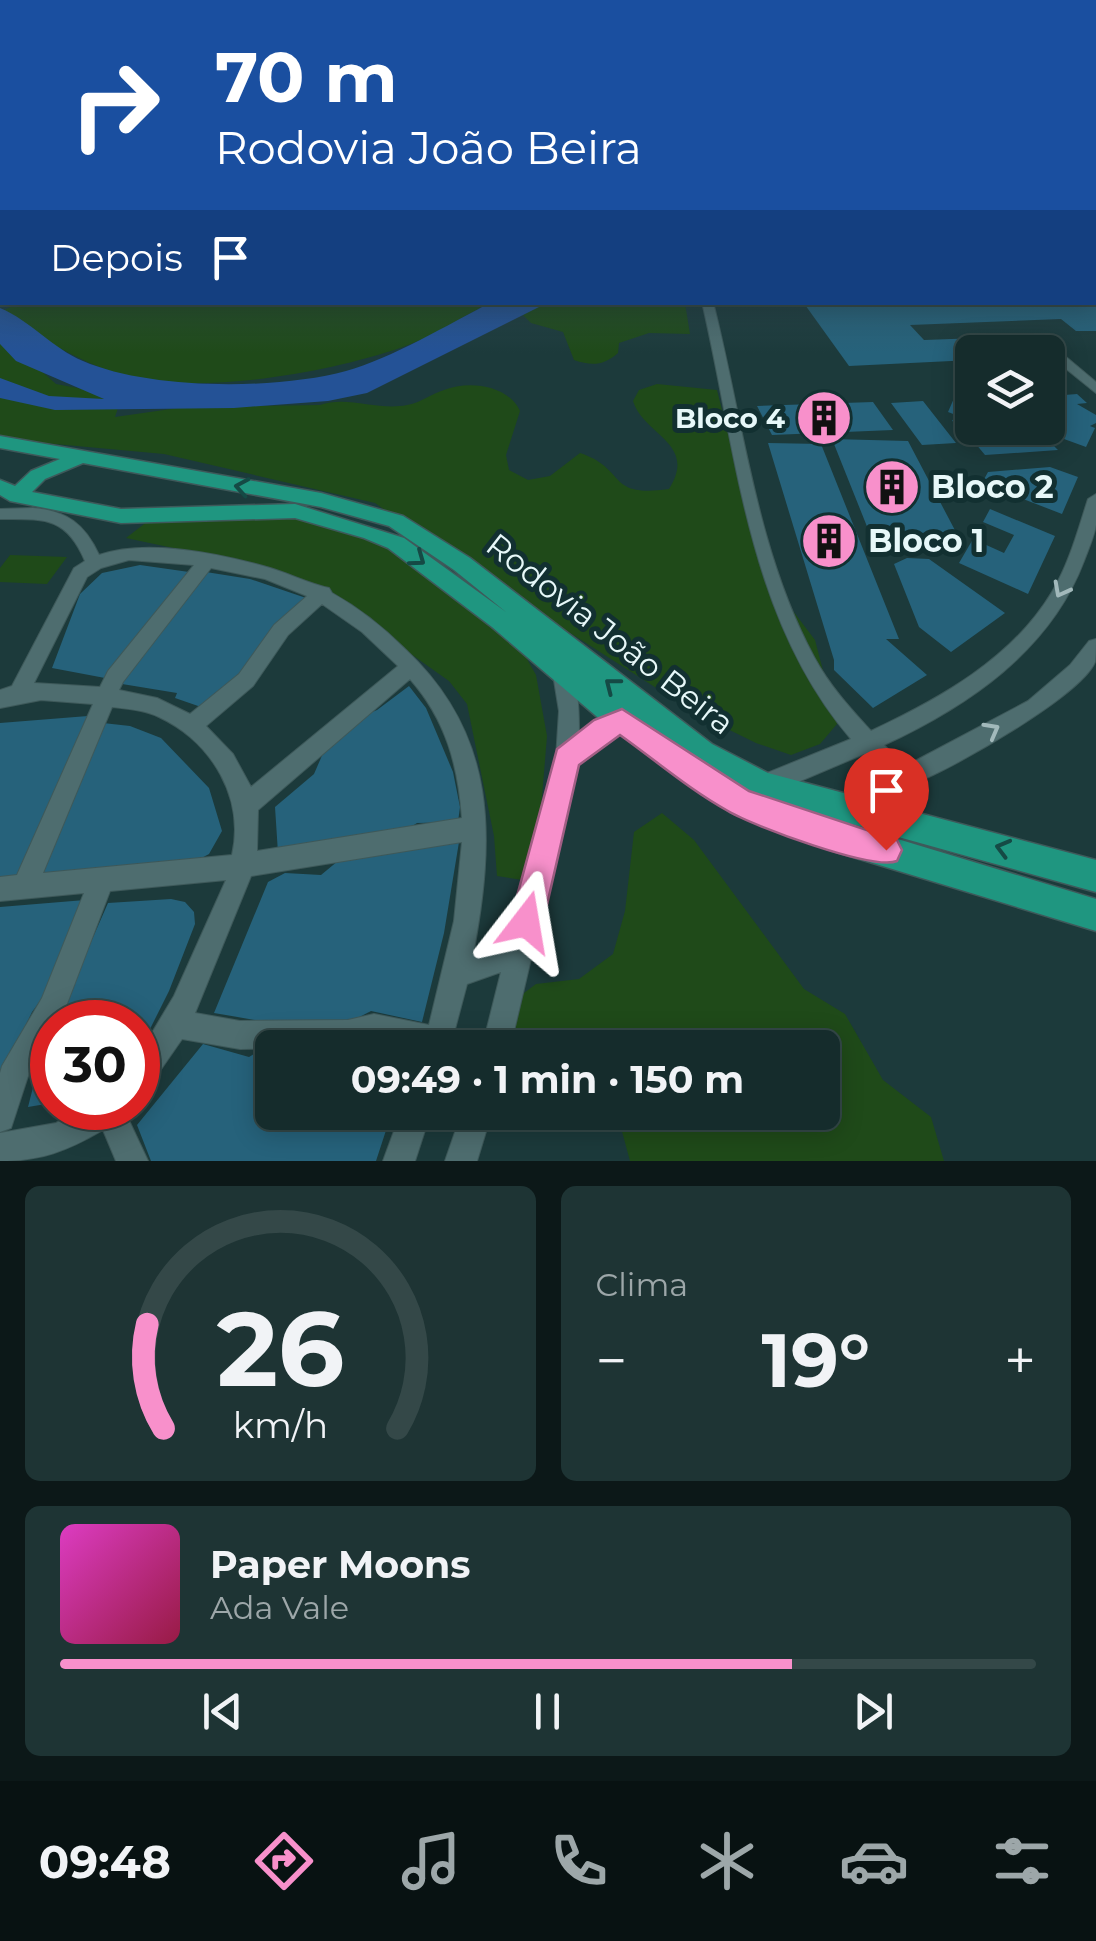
<!DOCTYPE html>
<html lang="pt">
<meta charset="utf-8">
<style>
:root{--surface:#152c2c;--page:#1e3434;--text:#f1f3f6;--muted:#9da7a9;--line:#344848;--accent:#f890cb}
body{margin:0;font-family:Montserrat,sans-serif;background:var(--page);color:var(--text);height:100vh;display:flex;flex-direction:column;font-size:38px;white-space:nowrap}
*{box-sizing:border-box;margin:0}
p{font-size:32px;color:var(--muted)}
.icon{flex:none;width:55px;height:55px;fill:none;stroke:currentColor;stroke-width:2;stroke-linecap:round;stroke-linejoin:round}
.map{position:relative;height:1161px;overflow:hidden}
.side{display:flex;flex-direction:column;gap:25px;padding:25px;background:#0c1818;flex:1}
.side>*{flex:none}
.guide{position:absolute;left:0px;top:0px;width:1098px;height:305px;box-shadow:0 5px 25px #0003,0 0 0 2px var(--line);background:#1a4fa0;color:#fff;overflow:hidden}
.buttons{position:absolute;left:955px;top:335px;display:grid;gap:20px}
.buttons a{display:grid;place-items:center;width:110px;height:110px;border-radius:15px;background:var(--surface);box-shadow:0 5px 25px #0003,0 0 0 2px var(--line);font-size:50px}
.speed{position:absolute;left:30px;top:1000px;display:flex;gap:20px;font-size:50px;font-weight:700;text-align:center}
.speed>*{display:grid;place-content:center;width:130px;height:130px;border-radius:50%;background:var(--surface);box-shadow:0 5px 25px #0003,0 0 0 2px var(--line);line-height:1}
.speed .limit{border:15px solid #d22;background:#fff;color:#111}
.pin{position:absolute;display:grid;place-items:center;width:85px;height:85px;color:#fff;margin:-102px -42px;border-radius:50% 50% 50% 0;rotate:-45deg;box-shadow:0 0 10px #0007}
.pin .icon{rotate:45deg}
.me{position:absolute;width:110px;margin:-55px;rotate:14deg;stroke-linejoin:round;filter:drop-shadow(0 0 8px #0008)}
.turn{display:flex;align-items:center;gap:35px;height:210px;padding:0 50px;font-size:45px}
.turn .icon{width:130px;height:130px;stroke-width:2.5}
.turn b{display:block;font-size:70px;line-height:85px}
.then{display:flex;align-items:center;height:95px;padding:0 50px;background:#0003;gap:20px;font-size:38px}
.big{font-size:75px;font-weight:700;line-height:1.1}
.side .card{flex:1;display:flex;flex-direction:column;justify-content:center;gap:15px;min-width:0;padding:0 35px;border-radius:15px;background:var(--page)}
.side .dial{align-items:center;gap:0}
.dial svg{height:260px;overflow:visible;fill:none;stroke:var(--line);stroke-width:7;stroke-linecap:round;text-anchor:middle}
.dial text{fill:var(--text);stroke:none}
.song{display:flex;align-items:center;gap:30px}
.cover{width:120px;height:120px;border-radius:15px;background:linear-gradient(135deg,hsl(310 70% 55%),hsl(340 70% 35%))}
.played{height:10px;border-radius:5px;background:linear-gradient(90deg,var(--accent) 75%,var(--line) 75%)}
.keys{display:flex;justify-content:space-around;direction:ltr}
.heat{display:flex;justify-content:space-between;align-items:center;font-size:55px;direction:ltr}
.side .tiles{flex:1;display:grid;gap:25px;grid-template-columns:1fr 1fr}
.card:last-child{grid-column:span 2}
.trip{position:absolute;left:255px;top:1030px;width:585px;height:100px;border-radius:15px;background:var(--surface);box-shadow:0 5px 25px #0003,0 0 0 2px var(--line);font-weight:700;line-height:100px;text-align:center}
.dock{display:flex;height:160px;justify-content:space-around;align-items:center;background:#081212;color:var(--muted)}
.dock .icon{width:70px;height:70px}
.dock .selected{color:var(--accent)}
.dock b{font-size:45px;color:var(--text)}
.map>svg:first-child{display:block}
</style>
<div class="map">
<svg width="1096" height="1161" viewBox="0 0 1096 1161">
<rect width="100%" height="100%" fill="#1c3a3b"/>
<path fill="#1f4a19" d="M 21,302 L 489,303 C 460,318 431,338 400,348 C 327,373 193,397 118,374 C 78,361 38,335 0,317 L 0,312 Z
M 545,303 L 685,303 L 690,334 L 649,333 L 619,343 L 618,353 C 603,366 592,366 574,360 L 563,332 L 531,323 L 523,315 Z
M 0,339 L 10,343 L 56,384 L 93,391 L 119,405 L 115,417 L 185,407 L 320,405 C 347,395 378,411 407,405 C 420,403 431,394 444,390 C 469,380 508,385 520,411 L 506,455 L 509,470 L 528,480 L 550,476 L 580,453 C 628,469 605,498 669,489 C 698,443 644,436 633,401 L 639,390 L 657,384 L 717,390 L 762,570 L 815,640 L 837,724 L 820,744 L 791,755 L 756,743 L 697,714 L 445,553 L 375,503 L 164,454 L 0,439 Z
M 298,516 L 391,547 L 522,650 L 536,675 L 547,736 L 535,882 L 497,876 L 494,836 L 467,704 L 449,681 L 339,603 L 298,579 L 273,569 L 126,538 L 148,521 Z
M 10,555 L 67,557 L 47,584 L 0,582 L 0,568 Z
M 662,813 L 694,840 L 804,989 L 845,1014 L 883,1080 L 931,1117 L 944,1161 L 630,1161 L 620,1124 L 608,1113 L 822,1112 L 822,1048 L 496,1048 L 500,1011 L 536,984 L 579,979 L 613,954 L 625,911 L 634,832 Z"/>
<path fill="#245296" d="M 490,303 L 547,303 L 367,393 L 328,401 L 234,408 L 55,410 L 0,398 L 0,378 L 49,396 L 104,399 L 16,361 L 0,344 L 0,308 C 31,321 52,348 83,361 C 150,390 276,390 346,371 C 390,359 449,324 490,303 Z"/>
<path fill="#26627b" d="M 803,302 L 1096,302 L 1096,331 L 1076,331 L 1061,319 L 910,325 L 924,340 L 979,338 L 994,352 L 972,352 L 972,360 L 849,366 Z
M 1048,392 L 1052,396 L 1077,394 L 1087,403 L 1077,404 L 1096,415 L 1096,423 L 1090,426 L 1095,428 L 1086,447 L 1053,435 L 1003,430 L 1048,428 Z
M 955,396 L 972,402 L 972,428 L 952,421 L 956,415 L 948,412 Z
M 923,401 L 956,443 L 922,445 L 891,403 Z
M 873,402 L 893,430 L 772,435 L 757,406 Z
M 1046,438 L 1058,450 L 985,455 L 975,443 Z
M 832,439 L 908,441 L 958,536 L 870,534 Z
M 768,443 L 821,444 L 899,639 L 886,639 L 927,675 L 873,708 L 834,670 L 834,660 Z
M 1050,467 L 1078,477 L 1062,514 L 982,483 L 988,472 Z
M 990,509 L 1055,536 L 1028,594 L 959,563 L 973,539 L 1004,553 L 1014,535 L 983,522 Z
M 907,558 L 929,559 L 1005,613 L 951,652 L 919,627 L 894,564 Z
M 140,565 L 189,572 L 105,678 L 52,668 L 80,594 L 102,573 Z
M 206,572 L 250,579 L 309,599 L 283,617 L 250,670 L 201,707 L 175,698 L 177,693 L 122,684 L 175,607 L 187,600 Z
M 409,686 L 426,708 L 453,772 L 460,807 L 458,822 L 417,823 L 396,836 L 278,853 L 275,807 L 314,774 L 327,744 L 353,720 L 377,710 Z
M 88,716 L 19,877 L 0,879 L 0,723 Z
M 103,723 L 130,726 L 161,738 L 209,788 L 222,831 L 209,854 L 194,862 L 40,879 Z
M 459,842 L 444,933 L 422,1022 L 371,1011 L 340,1027 L 267,1022 L 214,1013 L 268,882 L 285,873 L 321,875 L 344,856 Z
M 171,899 L 185,902 L 194,912 L 195,924 L 169,991 L 138,1053 L 138,1022 L 56,1022 L 108,903 Z
M 85,900 L 53,984 L 32,1012 L 0,1078 L 0,907 Z
M 52,1030 L 52,1103 L 28,1107 L 43,1048 Z
M 284,1036 L 272,1048 L 272,1112 L 392,1112 L 376,1161 L 151,1161 L 137,1125 L 203,1044 L 249,1057 Z"/>
<g fill="none" stroke-linecap="round" stroke-linejoin="round">
<g stroke="#3e595a" stroke-width="2">
<path id="minor" d="M 1095,191 L 1096,191 L 1096,195 L 1095,195 Z
M 702,302 L 713,302 C 743,420 756,550 814,657 C 829,685 850,708 871,731 C 939,699 1012,659 1052,592 C 1069,564 1078,530 1088,499 L 1096,494 C 1096,504 1096,515 1096,525 C 1094,537 1088,550 1084,561 C 1050,651 968,706 884,745 L 897,758 L 915,761 L 1028,701 L 1070,665 L 1089,641 L 1096,639 C 1096,646 1096,656 1095,662 C 1082,695 952,769 917,782 L 883,774 L 864,754 L 765,796 L 757,793 L 754,785 L 757,777 L 851,739 C 747,618 737,452 702,302 Z
M 1039,341 L 1047,341 L 1096,382 L 1096,393 L 1039,347 Z
M 33,508 C 67,511 85,524 99,555 C 147,538 222,554 270,568 C 290,574 310,584 329,588 L 332,593 C 359,608 383,627 405,649 C 498,736 495,838 473,955 L 509,943 L 556,758 L 559,711 L 553,674 L 556,668 L 563,666 L 570,668 C 579,689 579,713 579,736 L 597,722 L 622,713 L 629,715 L 632,722 L 629,729 L 611,736 L 577,764 L 510,1048 L 482,1048 L 501,972 L 467,984 L 450,1048 L 400,1048 L 374,1042 L 351,1048 L 240,1049 L 182,1039 L 148,1088 L 138,1093 L 138,1056 L 174,996 L 226,880 L 110,891 L 62,1017 L 58,1022 L 52,1022 L 52,1033 L 29,1073 L 11,1128 L 0,1132 L 0,1073 L 2,1066 L 42,998 L 84,893 L 0,901 L 0,877 L 17,875 L 93,704 L 41,700 L 0,708 L 0,690 L 12,686 L 74,568 L 85,561 C 66,516 44,519 0,519 L 0,509 ZM 129,560 L 194,565 L 108,671 L 100,687 L 34,683 L 87,577 L 101,568 ZM 211,568 L 265,579 L 307,596 L 274,625 L 239,674 L 190,714 L 157,698 L 119,690 L 123,682 ZM 322,604 L 362,632 L 398,666 L 251,787 L 233,754 L 206,726 L 253,686 L 288,635 ZM 410,679 C 446,720 458,765 462,818 L 257,851 L 258,810 ZM 112,707 C 128,709 145,710 159,717 C 212,742 245,798 232,855 L 43,873 ZM 462,842 L 454,921 L 429,1025 L 374,1014 L 348,1020 L 240,1021 L 195,1013 L 251,876 Z
M 84,1108 L 127,1108 L 125,1112 L 148,1161 L 116,1161 L 103,1130 C 67,1151 41,1161 0,1161 L 0,1133 L 56,1123 Z
M 401,1112 L 431,1112 L 415,1161 L 383,1161 Z
M 462,1112 L 492,1112 L 477,1161 L 445,1161 Z"/>
</g>
<g stroke="#3e595a" stroke-width="3">
<path id="major" d="M 0,436 L 321,493 L 403,516 L 470,558 L 712,744 L 768,773 L 1096,860 L 1096,892 L 812,813 L 1096,899 L 1096,931 L 830,850 L 730,812 L 602,721 L 492,627 L 388,548 L 364,538 L 295,518 L 121,523 L 10,501 L 0,495 L 0,480 L 15,486 L 31,471 L 60,459 L 0,448 ZM 83,463 L 321,507 L 389,526 L 454,570 L 506,612 L 404,538 L 295,504 L 121,509 L 32,492 L 45,479 Z"/>
</g>
<use href="#minor" fill="#4e6d6f" fill-rule="evenodd"/>
<use href="#major" fill="#1f9680" fill-rule="evenodd"/>
</g>
<defs><path id="oneway-chevron" d="M-2-3.5L2.5 0L-2 3.5" fill="none" stroke-width="1.6" stroke-linecap="round" stroke-linejoin="round" transform="scale(2.5)"/></defs>
<g stroke="#154a45">
<use href="#oneway-chevron" transform="translate(242 487) rotate(-170)"/>
<use href="#oneway-chevron" transform="translate(418 559) rotate(36)"/>
<use href="#oneway-chevron" transform="translate(612 685) rotate(-142)"/>
<use href="#oneway-chevron" transform="translate(1003 848) rotate(-165)"/>
</g>
<g stroke="#a2b9bb">
<use href="#oneway-chevron" transform="translate(1061 590) rotate(118)"/>
<use href="#oneway-chevron" transform="translate(992 730) rotate(-29)"/>
</g>
<linearGradient id="sky" x2="0" y2="1"><stop stop-color="#0f2020"/><stop offset="0.54" stop-color="#3a5560"/><stop offset="1" stop-color="#3a5560" stop-opacity="0"/></linearGradient>
<rect width="1096" height="353" fill="url(#sky)"/>
<path fill="#f890cb" stroke="#a15e84" stroke-width="2.5" d="M 622,709 L 749,791 L 897,840 L 902,850 L 897,861 C 874,871 753,826 728,811 C 690,790 655,760 620,735 L 579,765 L 543,922 L 538,934 L 526,939 L 515,934 L 510,922 L 557,749 L 594,720 Z"/>
<defs>
<g id="building-disc" transform="scale(2.875)"><circle r="9.5" fill="#f890cb" stroke="#123031"/><path d="M-4-6H4V6H1V3H-1V6H-4ZM-2.5-4.3h1.7v1.8h-1.7ZM.8-4.3h1.7v1.8H.8ZM-2.5-1h1.7V.8h-1.7ZM.8-1h1.7V.8H.8Z" fill="#111"/></g>
</defs>
<g fill-rule="evenodd">
<use href="#building-disc" x="824" y="418"/>
<use href="#building-disc" x="892" y="487"/>
<use href="#building-disc" x="829" y="541"/>
</g>
<g text-anchor="middle" stroke-width="10" stroke-linejoin="round" paint-order="stroke">
<g font-size="28" font-weight="bold" fill="#e7f8f9" stroke="#123031" text-anchor="end">
<text x="785" y="428">Bloco 4</text>
</g>
<g font-size="32" font-weight="bold" fill="#e7f8f9" stroke="#123031" text-anchor="start">
<text x="931" y="498">Bloco 2</text>
<text x="868" y="552">Bloco 1</text>
</g>
<g font-size="32" fill="#e7f8f9" stroke="#123031">
<text transform="translate(610 634) rotate(38)" y="11">Rodovia João Beira</text>
</g>
</g>
</svg>
<div class="buttons">
<a><svg class="icon" aria-label="layers" viewBox="0 0 24 24"><path d="M12 4l9 5-9 5-9-5zM3 14l9 5 9-5"/></svg></a>
</div>
<div class="speed"><div class="limit">30</div></div>
<div class="pin" style="left:886px;top:850px;background:#d93025"><svg class="icon" aria-label="arrive" viewBox="0 0 24 24"><path d="M6 21V4h12l-3 4 3 4H6"/></svg></div>
<svg class="me" style="left:526px;top:922px" viewBox="-20 -20 40 40"><path d="M0-17L14 15 0 8-14 15z" fill="#f890cb" stroke="#fff" stroke-width="4"/></svg>
<div class="trip">09:49 · 1 min · 150 m</div>
<div class="guide">
<div class="turn"><svg class="icon" aria-label="right" viewBox="0 0 24 24"><path d="M7 20v-9h11M14 6l5 5-5 5"/></svg><div><b>70 m</b>Rodovia João Beira</div></div>
<div class="then">Depois<svg class="icon" aria-label="arrive" viewBox="0 0 24 24"><path d="M6 21V4h12l-3 4 3 4H6"/></svg></div>
</div>
</div>
<section class="side">
<div class="tiles">
<div class="card dial"><svg viewBox="0 0 100 80">
<path d="M14 69A42 42 0 1 1 86 69"/>
<path d="M14 69A42 42 0 0 1 9 37" stroke="#f890cb"/>
<text x="50" y="56" font-size="32" font-weight="700">26</text>
<text x="50" y="72" font-size="11">km/h</text>
</svg></div>
<div class="card"><p>Clima</p>
<div class="heat"><a>−</a><b class="big">19°</b><a>+</a></div>
</div>
<div class="card">
<div class="song"><i class="cover"></i><div><b>Paper Moons</b><p>Ada Vale</p></div></div>
<div class="played"></div>
<div class="keys"><svg class="icon" aria-label="previous" viewBox="0 0 24 24"><path d="M18 5L8 12l10 7zM5 5v14"/></svg><svg class="icon" aria-label="pause" viewBox="0 0 24 24"><path d="M8 5v14M16 5v14"/></svg><svg class="icon" aria-label="next" viewBox="0 0 24 24"><path d="M6 5l10 7-10 7zM19 5v14"/></svg></div>
</div>
</div>
</section>
<nav class="dock">
<b>09:48</b>
<svg class="icon selected" aria-label="directions" viewBox="0 0 24 24"><path d="M12 3l9 9-9 9-9-9zM9 14v-3h6M13 9l2 2-2 2"/></svg>
<svg class="icon" aria-label="music" viewBox="0 0 24 24"><path d="M9 18V5l10-2v13"/><circle cx="6" cy="18" r="3"/><circle cx="16" cy="16" r="3"/></svg>
<svg class="icon" aria-label="phone" viewBox="0 0 24 24"><path d="M5 4h4l2 5-3 2q2 4 5 5l2-3 5 2v4C11 20 4 13 5 4z"/></svg>
<svg class="icon" aria-label="climate" viewBox="0 0 24 24"><path d="M12 3v18M4 7l16 10M4 17L20 7"/></svg>
<svg class="icon" aria-label="car" viewBox="0 0 24 24"><path d="M5 17H2v-5l4-1 3-4h7l3 4 3 1v5h-3M9 17h6M6 11h13"/><circle cx="7" cy="17" r="2"/><circle cx="17" cy="17" r="2"/></svg>
<svg class="icon" aria-label="filters" viewBox="0 0 24 24"><path d="M4 7h16M4 17h16"/><circle cx="9" cy="7" r="2"/><circle cx="15" cy="17" r="2"/></svg>
</nav>
